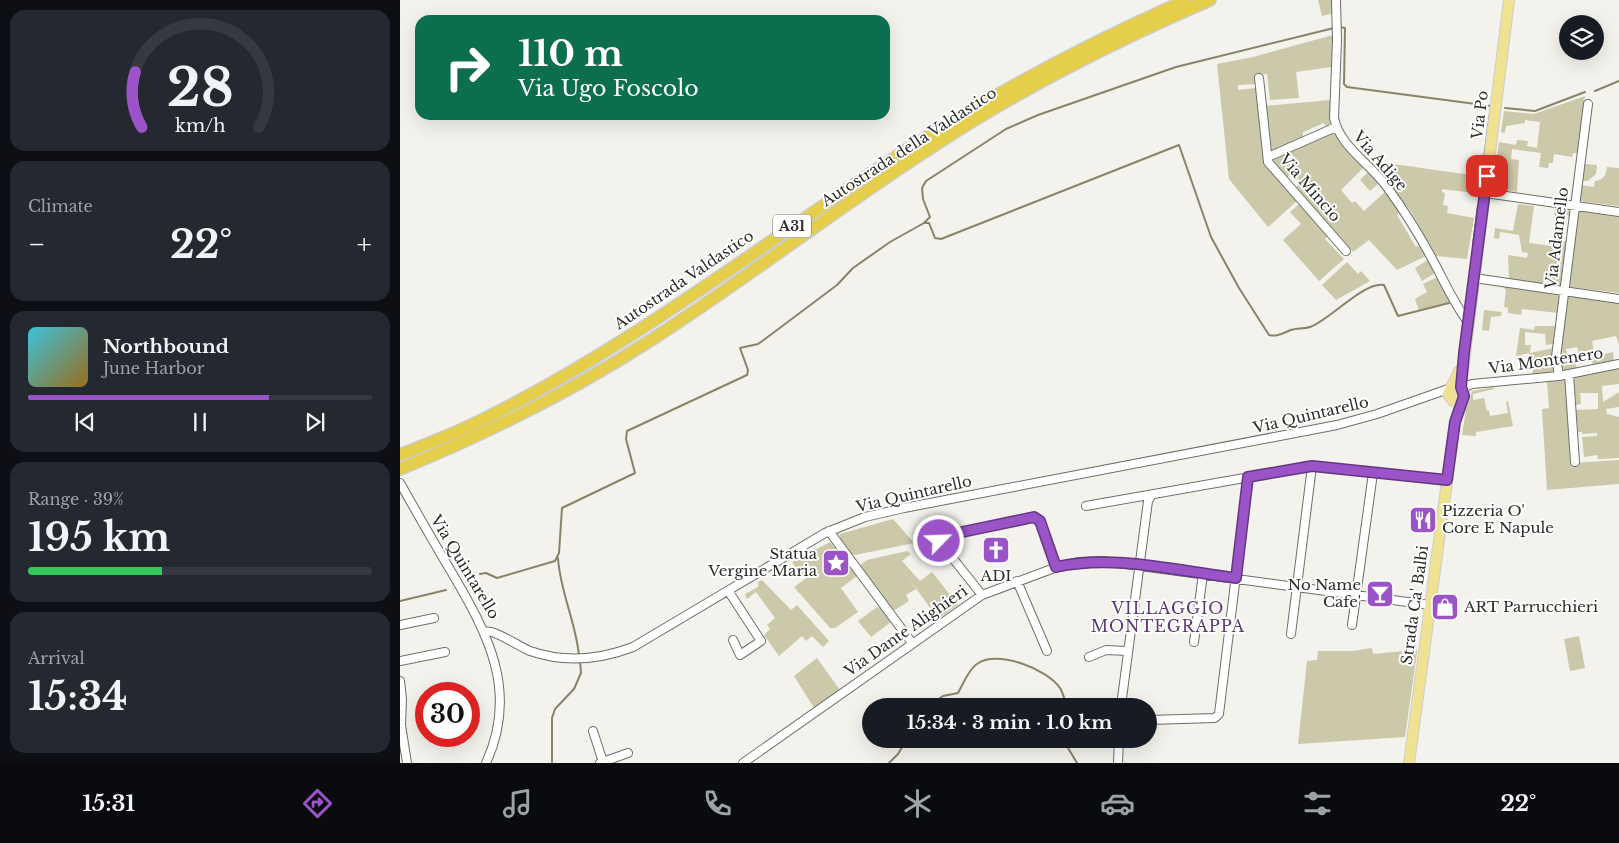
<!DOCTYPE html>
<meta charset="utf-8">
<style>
:root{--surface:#171b24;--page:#242831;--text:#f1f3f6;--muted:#9ea1a6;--line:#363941;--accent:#9a54c8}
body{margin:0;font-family:"Libre Baskerville",serif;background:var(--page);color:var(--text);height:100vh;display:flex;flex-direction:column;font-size:19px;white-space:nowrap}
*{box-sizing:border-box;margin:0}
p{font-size:16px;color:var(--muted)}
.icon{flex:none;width:28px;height:28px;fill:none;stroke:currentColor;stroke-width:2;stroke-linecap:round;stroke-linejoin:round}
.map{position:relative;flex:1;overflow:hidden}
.drawer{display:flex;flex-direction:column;gap:10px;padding:10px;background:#0d0f14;width:400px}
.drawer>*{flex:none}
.banner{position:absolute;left:15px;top:15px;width:475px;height:105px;border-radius:15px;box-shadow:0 5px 20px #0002;background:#0b6e4f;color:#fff;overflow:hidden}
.tools{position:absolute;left:1159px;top:15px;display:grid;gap:10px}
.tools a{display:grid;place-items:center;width:45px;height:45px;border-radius:50%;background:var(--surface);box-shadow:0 5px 20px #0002;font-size:25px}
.speed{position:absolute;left:15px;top:682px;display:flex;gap:10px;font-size:25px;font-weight:700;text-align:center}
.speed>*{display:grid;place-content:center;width:65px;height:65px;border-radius:50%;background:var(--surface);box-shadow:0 5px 20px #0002;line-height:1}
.speed .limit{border:8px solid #d22;background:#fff;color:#111}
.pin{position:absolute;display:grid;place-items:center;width:42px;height:42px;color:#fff;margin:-21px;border-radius:10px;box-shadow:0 2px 8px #0006}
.me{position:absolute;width:55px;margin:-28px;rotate:66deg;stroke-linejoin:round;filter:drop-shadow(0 0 4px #0008)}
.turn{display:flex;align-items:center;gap:18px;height:105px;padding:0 20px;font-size:22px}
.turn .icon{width:65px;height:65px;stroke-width:2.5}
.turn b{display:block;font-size:35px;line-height:42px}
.big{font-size:38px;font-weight:700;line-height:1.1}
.drawer .widget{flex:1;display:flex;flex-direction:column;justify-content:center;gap:8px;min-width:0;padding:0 18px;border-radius:15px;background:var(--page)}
.drawer .dial{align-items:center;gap:0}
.dial svg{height:130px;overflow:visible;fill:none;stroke:var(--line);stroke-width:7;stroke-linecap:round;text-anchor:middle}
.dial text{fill:var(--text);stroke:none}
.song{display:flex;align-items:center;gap:15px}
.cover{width:60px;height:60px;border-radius:8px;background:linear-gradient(135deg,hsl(190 70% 55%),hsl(40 70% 35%))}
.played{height:5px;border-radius:2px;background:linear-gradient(90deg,var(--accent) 70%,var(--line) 70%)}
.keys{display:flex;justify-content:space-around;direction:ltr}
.heat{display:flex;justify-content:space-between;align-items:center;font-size:28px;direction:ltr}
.charge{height:8px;border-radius:4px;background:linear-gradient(90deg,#34c759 39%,var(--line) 0)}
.trip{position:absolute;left:462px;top:698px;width:295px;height:50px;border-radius:25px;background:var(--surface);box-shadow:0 5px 20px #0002;font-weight:700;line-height:50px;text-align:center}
.tab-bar{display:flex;height:80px;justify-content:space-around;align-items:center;background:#090b0e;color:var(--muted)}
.tab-bar .icon{width:35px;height:35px}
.tab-bar .current{color:var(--accent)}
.tab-bar b{font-size:22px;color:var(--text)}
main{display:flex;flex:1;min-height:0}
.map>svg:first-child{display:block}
</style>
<main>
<section class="drawer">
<div class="widget dial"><svg viewBox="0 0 100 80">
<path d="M14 69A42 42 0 1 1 86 69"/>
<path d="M14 69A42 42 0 0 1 10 35" stroke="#9a54c8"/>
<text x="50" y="56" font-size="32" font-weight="700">28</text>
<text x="50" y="72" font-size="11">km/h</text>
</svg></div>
<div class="widget"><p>Climate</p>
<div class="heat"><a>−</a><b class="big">22°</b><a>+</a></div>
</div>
<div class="widget">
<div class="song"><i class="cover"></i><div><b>Northbound</b><p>June Harbor</p></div></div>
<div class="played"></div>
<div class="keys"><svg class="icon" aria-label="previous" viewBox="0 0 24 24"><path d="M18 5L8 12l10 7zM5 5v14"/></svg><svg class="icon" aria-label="pause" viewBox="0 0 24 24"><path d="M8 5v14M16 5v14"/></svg><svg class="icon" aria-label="next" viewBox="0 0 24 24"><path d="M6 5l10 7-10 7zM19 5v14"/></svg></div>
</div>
<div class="widget"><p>Range · 39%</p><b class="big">195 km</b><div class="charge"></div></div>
<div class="widget"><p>Arrival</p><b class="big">15:34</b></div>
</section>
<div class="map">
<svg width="1219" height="763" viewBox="0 0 1219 763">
<rect width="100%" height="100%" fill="#f3f2ec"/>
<path fill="#ccc8aa" d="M 913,0 L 934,0 L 935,13 L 922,16 L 918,0 Z
M 933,35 L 932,67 L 896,72 L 899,98 L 870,100 L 867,74 L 855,75 L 856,84 L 838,85 L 838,90 L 856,88 L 864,164 L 897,201 L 868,227 L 829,179 L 817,64 L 853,57 Z
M 1185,96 L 1178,153 L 1173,153 L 1172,157 L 1154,154 L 1153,163 L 1149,163 L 1148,168 L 1139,167 L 1141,153 L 1112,149 L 1111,159 L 1119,160 L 1117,192 L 1093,188 L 1099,142 L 1116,145 L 1117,140 L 1128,141 L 1127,146 L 1137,148 L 1140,122 L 1125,120 L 1125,123 L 1106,126 L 1105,133 L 1101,132 L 1104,111 L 1134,114 Z
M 930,100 L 931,124 L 926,127 L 924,123 L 903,132 L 903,137 L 872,150 L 870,148 L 865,106 Z
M 934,132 L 941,144 L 964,167 L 941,190 L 952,203 L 955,201 L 964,211 L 985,192 L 1000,211 L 997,215 L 1016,247 L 1020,245 L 1026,256 L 997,270 L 969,240 L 953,252 L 896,187 L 899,184 L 891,174 L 887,178 L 874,163 L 874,160 Z
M 972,161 L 1078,176 L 1074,193 L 1042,189 L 1042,192 L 1045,193 L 1043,205 L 1048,206 L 1047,213 L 1074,218 L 1067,259 L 1036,256 L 1012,213 Z
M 1184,164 L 1197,165 L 1196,174 L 1188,181 L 1182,181 Z
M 1207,167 L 1219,168 L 1219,206 L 1179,201 L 1181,185 L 1194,187 L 1195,181 C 1204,180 1206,175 1207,167 Z
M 969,171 L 979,183 L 970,191 L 960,180 Z
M 899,204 L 928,236 L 925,239 L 944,259 L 919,281 L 883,240 L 901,224 L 890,212 Z
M 1118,204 L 1134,206 L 1129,243 L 1152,246 L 1155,208 L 1171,210 L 1170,219 L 1168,215 L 1158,214 L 1156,230 L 1158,231 L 1157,240 L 1165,241 L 1167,239 L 1161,286 L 1109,279 L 1108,255 L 1127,258 L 1128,253 L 1122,252 L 1119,235 L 1100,232 L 1099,239 L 1094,238 L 1095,228 L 1113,231 Z
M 1178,211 L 1219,217 L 1219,293 L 1168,287 Z
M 1028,260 L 1035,273 L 1022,281 L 1015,268 Z
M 947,262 L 958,274 L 961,271 L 970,281 L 936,300 L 922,285 Z
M 1035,278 L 1038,279 L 1050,302 L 1019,310 L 1015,299 L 1027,292 L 1023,284 Z
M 1103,287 L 1160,294 L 1158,313 L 1122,309 L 1121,315 L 1108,313 L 1108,308 L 1104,307 L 1106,290 Z
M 1168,295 L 1219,303 L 1219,344 L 1216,336 L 1192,341 L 1195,356 L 1213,352 L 1214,361 L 1193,365 L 1190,352 L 1179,354 L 1177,347 L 1166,349 L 1169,361 L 1174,361 L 1177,368 L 1163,371 L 1160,358 Z
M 1084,310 L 1102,312 L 1101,316 L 1091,317 L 1089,331 L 1082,330 Z
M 1135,326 L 1156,326 L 1154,344 L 1146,345 L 1145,334 L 1125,332 L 1125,345 L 1131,345 L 1130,353 L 1153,348 L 1155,373 L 1133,374 L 1129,353 L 1116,356 L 1120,328 L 1134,330 Z
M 1219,367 L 1219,384 L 1202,386 L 1203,402 L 1219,392 L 1219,407 L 1206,409 L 1207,414 L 1219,417 L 1219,458 L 1198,459 L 1197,455 L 1184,457 L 1182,437 L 1197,436 L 1197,433 L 1182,434 L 1182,432 L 1178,432 L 1176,410 L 1198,409 L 1198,393 L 1180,393 L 1181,404 L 1176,405 L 1174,379 L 1176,376 Z
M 1163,380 L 1166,382 L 1173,463 L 1219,460 L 1219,484 L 1147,490 L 1142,409 L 1149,408 L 1147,381 Z
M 1093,387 L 1094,389 L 1073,394 L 1073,400 L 1084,398 L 1087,411 L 1089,410 L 1090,416 L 1108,413 L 1106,402 L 1108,401 L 1113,426 L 1076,432 L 1076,436 L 1062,435 L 1066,409 L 1072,391 Z
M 493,519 L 514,543 L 455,555 L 450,553 L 439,539 L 440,534 Z
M 430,542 L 458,575 L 441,588 L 458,612 L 435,628 L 430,628 L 394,587 L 408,577 L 407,575 L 402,578 L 392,562 Z
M 507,551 L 511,554 L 502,561 L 520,581 L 532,572 L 558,605 L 538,619 L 505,573 L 516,589 L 506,595 L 509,601 L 495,610 L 491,609 L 459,566 L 467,560 Z
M 362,580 L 391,610 L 397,605 L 429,641 L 423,647 L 412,636 L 406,641 L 402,636 L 379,656 L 364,635 L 370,629 L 367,625 L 375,618 L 356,592 L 347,599 L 345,594 L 358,587 L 358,582 Z
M 477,607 L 481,608 L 491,622 L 471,637 L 458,621 Z
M 1179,636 L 1185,668 L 1170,671 L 1164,639 Z
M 1007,646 L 1016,646 L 1017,652 L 1005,737 L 898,744 L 907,661 L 917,660 L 918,651 L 953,651 L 972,648 L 973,654 L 1004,651 Z
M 417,658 L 440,690 L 414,708 L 394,676 Z"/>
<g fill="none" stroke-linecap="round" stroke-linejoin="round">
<path stroke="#878469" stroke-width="2" d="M 939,27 L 945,28 L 944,84 L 947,87 L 1091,106 L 1080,188
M 1195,91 L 1219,81
M 1105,108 L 1135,111 L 1185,92
M 524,223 L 529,223 L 535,238 L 541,239 L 779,145 L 811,237 L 839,288 L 869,335 C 877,337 883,333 891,330 C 897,328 904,329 910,327 C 930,320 964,281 984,285 L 998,316 L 1049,303
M 1073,245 L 1078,205
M 158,558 C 160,592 176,622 179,656
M 80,574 L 86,573 L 97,578 L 155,561 L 159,553 L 162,508 L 235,473 L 226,439 L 227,431 L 347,375 L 348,370 L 340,348 L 358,344 L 365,339 L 437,285 L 453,268 L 490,242 L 524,223 L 530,217 L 523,199 L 522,188 L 526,181 L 606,129 L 638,115 L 776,67 L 934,28
M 0,601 L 46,590
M 528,706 L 543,696 L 558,693 C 563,684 569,669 577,664 C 597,649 647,669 660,688 C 663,693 665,701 667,706
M 669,739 L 668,748 L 677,763
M 152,763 L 152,718 L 155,709 L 174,689 L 181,673 L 180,660
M 489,763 L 498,754 L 507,739"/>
<g stroke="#6e6e68" stroke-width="10">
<path id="minor" d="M 936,0 L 937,40 L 934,118 C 940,147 970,163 987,187 C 1003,209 1017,231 1030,255 C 1043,278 1052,301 1068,322
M 859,78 L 868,162 L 946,251
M 868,157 L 936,127
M 1085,193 L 1219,212
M 1074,278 L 1219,299
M 1169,374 L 1175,462
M 1159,376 L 1156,357 L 1188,104
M 1062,388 L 1072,384 L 1159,376 L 1219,364
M 0,483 C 17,513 34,543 52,573 C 88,634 119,692 86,763
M 686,506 L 912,466 L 1047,480
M 429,531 L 512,643
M 617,581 L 647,651
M 329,592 L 361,641 L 340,655 L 333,640
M 582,595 L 539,541 L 539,537 L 634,517 L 639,521 L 657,567
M 0,625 L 34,618
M 952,625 L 973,473
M 85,632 C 92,628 120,647 130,651 C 165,663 199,660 233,647 L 425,533 L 465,517 L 504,508 L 937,425 L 977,414 L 1051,388
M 891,634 L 912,466
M 794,642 L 803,574
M 689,657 L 706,650 L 727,651
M 0,661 L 45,652
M 0,681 L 2,699 L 1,725 L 7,763
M 721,706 L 748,501 L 751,496
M 749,720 L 815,718 L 819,714 L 848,477
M 193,731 L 203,762
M 200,763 L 228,753
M 343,763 L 582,595 L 657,567 L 678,562 L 703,561 L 1030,605
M 718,763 L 719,739"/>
</g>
<g stroke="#cdcdcc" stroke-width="12">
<path id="major" d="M 1052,387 L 1059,386 L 1063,389 L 1064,396 L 1060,400 L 1053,401 L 1048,394 L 1059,371
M 1061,387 L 1109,0
M 1009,763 L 1055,422 L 1062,398"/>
</g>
<g stroke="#cdcdcc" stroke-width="14">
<path id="highway" d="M 0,455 C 27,444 54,434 80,421 C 228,348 360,246 497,156 C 589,96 687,44 787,0
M 0,469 C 88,433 172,391 251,340 C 348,278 438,207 535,145 C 622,88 715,41 810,0"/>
</g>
<use href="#minor" stroke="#fff" stroke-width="8"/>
<use href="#major" stroke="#efe292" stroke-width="10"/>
<use href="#highway" stroke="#e4ce4a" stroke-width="11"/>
</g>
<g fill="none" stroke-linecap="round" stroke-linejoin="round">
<g stroke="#643782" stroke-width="12">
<path id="route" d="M 539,541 L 539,537 L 543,536 L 634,517 L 640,521 L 656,567 C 715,554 777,571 836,578 L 848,477 L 912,466 L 1047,480 L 1055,422 L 1064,396 L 1061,387 L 1064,353 L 1087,176"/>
</g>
<use href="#route" stroke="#9a54c8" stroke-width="9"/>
</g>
<defs>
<g id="restaurant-square" transform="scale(1.4375)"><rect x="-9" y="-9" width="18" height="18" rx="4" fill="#9a54c8" stroke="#fff"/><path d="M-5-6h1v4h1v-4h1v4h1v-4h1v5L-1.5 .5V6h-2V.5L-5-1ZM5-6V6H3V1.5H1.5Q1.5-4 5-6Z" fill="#fff"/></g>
<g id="church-square" transform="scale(1.4375)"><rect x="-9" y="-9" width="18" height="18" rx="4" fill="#9a54c8" stroke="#fff"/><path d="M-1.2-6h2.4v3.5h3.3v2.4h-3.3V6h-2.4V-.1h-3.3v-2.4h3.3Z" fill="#fff"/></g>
<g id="sight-square" transform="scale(1.4375)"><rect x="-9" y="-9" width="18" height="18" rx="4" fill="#9a54c8" stroke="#fff"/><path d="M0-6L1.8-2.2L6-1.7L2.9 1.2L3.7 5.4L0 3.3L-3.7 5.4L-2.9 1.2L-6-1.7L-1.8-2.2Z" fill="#fff"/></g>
<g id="bar-square" transform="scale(1.4375)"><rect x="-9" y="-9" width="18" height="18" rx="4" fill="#9a54c8" stroke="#fff"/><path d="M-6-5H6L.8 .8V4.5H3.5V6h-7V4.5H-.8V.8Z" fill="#fff"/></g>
<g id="shop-square" transform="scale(1.4375)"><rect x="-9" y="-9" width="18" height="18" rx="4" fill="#9a54c8" stroke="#fff"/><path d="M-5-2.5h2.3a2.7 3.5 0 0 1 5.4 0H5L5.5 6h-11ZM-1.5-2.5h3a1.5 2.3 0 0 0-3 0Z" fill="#fff"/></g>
</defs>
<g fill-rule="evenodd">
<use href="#restaurant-square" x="1023" y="520"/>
<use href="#church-square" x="596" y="550"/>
<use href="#sight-square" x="436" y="563"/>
<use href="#bar-square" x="980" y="594"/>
<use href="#shop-square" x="1045" y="607"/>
</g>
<g text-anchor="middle" stroke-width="4" stroke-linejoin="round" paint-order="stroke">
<rect fill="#fff" stroke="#6c6c6a" stroke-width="1" x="373" y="214.5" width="38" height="23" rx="4"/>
<g font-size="14" font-weight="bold" fill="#2d2d2a">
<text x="392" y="231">A31</text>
</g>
<g font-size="15" fill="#2d2d2a" stroke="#fff">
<text transform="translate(1080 115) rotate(-83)" y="5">Via Po</text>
<text transform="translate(509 147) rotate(-33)" y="5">Autostrada della Valdastico</text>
<text transform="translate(980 161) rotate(49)" y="5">Via Adige</text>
<text transform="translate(910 188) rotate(49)" y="5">Via Mincio</text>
<text transform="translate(1157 238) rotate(-83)" y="5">Via Adamello</text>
<text transform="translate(284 280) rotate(-34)" y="5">Autostrada Valdastico</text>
<text transform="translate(1146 361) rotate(-8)" y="5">Via Montenero</text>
<text transform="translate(911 415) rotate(-13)" y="5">Via Quintarello</text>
<text transform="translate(514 494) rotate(-13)" y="5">Via Quintarello</text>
<text transform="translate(65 567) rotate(59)" y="5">Via Quintarello</text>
<text transform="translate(1015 605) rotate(-82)" y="5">Strada Ca' Balbi</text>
<text transform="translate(506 631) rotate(-35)" y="5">Via Dante Alighieri</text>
</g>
<g font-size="15" fill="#2d2d2a" stroke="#fff" text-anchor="start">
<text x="1042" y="516">Pizzeria O'<tspan x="1042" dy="17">Core E Napule</tspan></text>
<text x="417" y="559" text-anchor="end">Statua<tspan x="417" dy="17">Vergine Maria</tspan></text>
<text x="596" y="581" text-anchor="middle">ADI</text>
<text x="961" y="590" text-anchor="end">No Name<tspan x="961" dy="17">Cafe'</tspan></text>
<text x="1064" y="612">ART Parrucchieri</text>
</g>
<g font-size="16" letter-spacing="1" fill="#5c3a74" stroke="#fff">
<text x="768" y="614">VILLAGGIO<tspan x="768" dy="18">MONTEGRAPPA</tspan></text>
</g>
</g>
</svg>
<div class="tools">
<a><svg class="icon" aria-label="layers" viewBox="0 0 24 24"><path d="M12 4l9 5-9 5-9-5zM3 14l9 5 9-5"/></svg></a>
</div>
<div class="speed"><div class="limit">30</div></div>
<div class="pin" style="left:1087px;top:176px;background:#d93025"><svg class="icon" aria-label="arrive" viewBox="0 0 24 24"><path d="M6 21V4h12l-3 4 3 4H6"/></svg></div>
<svg class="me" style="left:539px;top:541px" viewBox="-20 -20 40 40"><circle r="17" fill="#9a54c8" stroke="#fff" stroke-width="3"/><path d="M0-11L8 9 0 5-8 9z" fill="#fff"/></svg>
<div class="trip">15:34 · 3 min · 1.0 km</div>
<div class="banner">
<div class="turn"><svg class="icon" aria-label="right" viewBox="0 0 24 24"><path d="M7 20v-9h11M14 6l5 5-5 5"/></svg><div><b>110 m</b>Via Ugo Foscolo</div></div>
</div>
</div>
</main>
<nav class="tab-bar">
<b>15:31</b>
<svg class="icon current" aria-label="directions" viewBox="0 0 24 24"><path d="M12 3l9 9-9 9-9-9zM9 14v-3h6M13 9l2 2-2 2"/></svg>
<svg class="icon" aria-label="music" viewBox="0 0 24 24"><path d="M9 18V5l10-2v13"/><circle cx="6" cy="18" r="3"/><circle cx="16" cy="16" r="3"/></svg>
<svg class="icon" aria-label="phone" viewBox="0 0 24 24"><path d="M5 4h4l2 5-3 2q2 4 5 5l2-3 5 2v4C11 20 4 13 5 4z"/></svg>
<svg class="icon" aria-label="climate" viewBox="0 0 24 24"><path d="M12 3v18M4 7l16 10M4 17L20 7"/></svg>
<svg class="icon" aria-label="car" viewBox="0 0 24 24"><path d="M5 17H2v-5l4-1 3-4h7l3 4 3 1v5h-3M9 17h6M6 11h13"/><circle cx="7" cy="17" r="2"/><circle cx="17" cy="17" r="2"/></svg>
<svg class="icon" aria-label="filters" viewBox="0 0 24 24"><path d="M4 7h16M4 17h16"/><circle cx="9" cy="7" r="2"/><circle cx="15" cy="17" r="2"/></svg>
<b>22°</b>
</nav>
